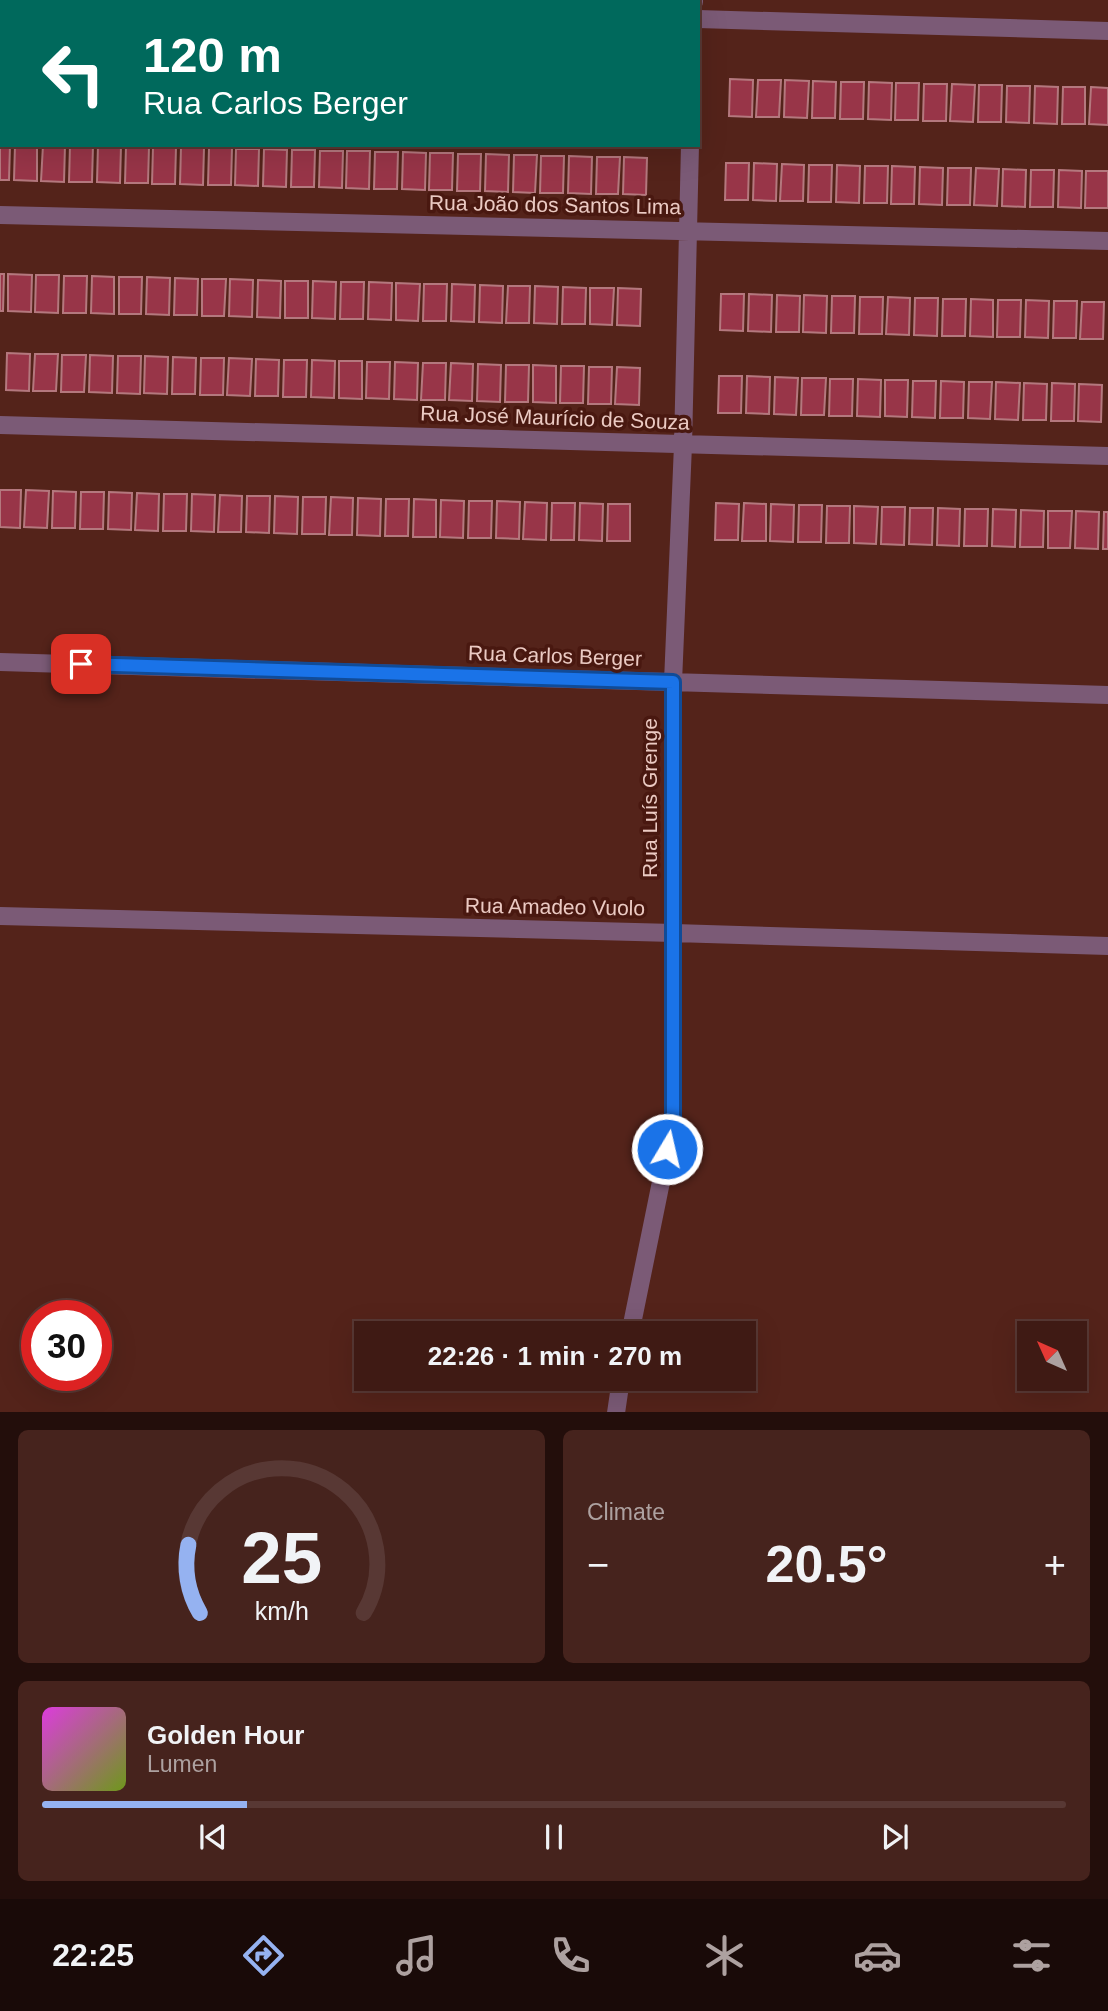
<!DOCTYPE html>
<meta charset="utf-8">
<style>
:root{--surface:#3f1a14;--page:#46231d;--text:#f1f3f6;--muted:#ada1a0;--line:#583834;--accent:#95b2f1}
body{margin:0;font-family:Helvetica,sans-serif;background:var(--page);color:var(--text);height:100vh;display:flex;flex-direction:column;font-size:26px;white-space:nowrap}
*{box-sizing:border-box;margin:0}
p{font-size:23px;color:var(--muted)}
.icon{flex:none;width:38px;height:38px;fill:none;stroke:currentColor;stroke-width:2;stroke-linecap:round;stroke-linejoin:round}
.map{position:relative;height:1412px;overflow:hidden}
.sheet{display:flex;flex-direction:column;gap:18px;padding:18px;background:#230e0b;flex:1}
.sheet>*{flex:none}
.banner{position:absolute;left:0px;top:0px;width:700px;height:147px;box-shadow:0 7px 28px #0002,0 0 0 2px var(--line);background:#00695c;color:#fff;overflow:hidden}
.needle{width:46px;rotate:315deg}
.tools{position:absolute;left:1017px;top:1321px;display:grid;gap:14px}
.tools a{display:grid;place-items:center;width:70px;height:70px;border-radius:0px;background:var(--surface);box-shadow:0 7px 28px #0002,0 0 0 2px var(--line);font-size:35px}
.speed{position:absolute;left:21px;top:1300px;display:flex;gap:14px;font-size:35px;font-weight:700;text-align:center}
.speed>*{display:grid;place-content:center;width:91px;height:91px;border-radius:50%;background:var(--surface);box-shadow:0 7px 28px #0002,0 0 0 2px var(--line);line-height:1}
.speed .limit{border:10px solid #d22;background:#fff;color:#111}
.pin{position:absolute;display:grid;place-items:center;width:60px;height:60px;color:#fff;margin:-30px;border-radius:14px;box-shadow:0 4px 10px #0006}
.me{position:absolute;width:77px;margin:-38px;rotate:9deg;stroke-linejoin:round;filter:drop-shadow(0 0 5px #0008)}
.turn{display:flex;align-items:center;gap:24px;height:147px;padding:0 28px;font-size:32px}
.turn .icon{width:91px;height:91px;stroke-width:2.5}
.turn b{display:block;font-size:49px;line-height:60px}
.big{font-size:52px;font-weight:800;line-height:1.1}
.sheet .tile{flex:1;display:flex;flex-direction:column;justify-content:center;gap:10px;min-width:0;padding:0 24px;border-radius:10px;background:var(--page)}
.sheet .dial{align-items:center;gap:0}
.dial svg{height:182px;overflow:visible;fill:none;stroke:var(--line);stroke-width:7;stroke-linecap:round;text-anchor:middle}
.dial text{fill:var(--text);stroke:none}
.song{display:flex;align-items:center;gap:21px}
.cover{width:84px;height:84px;border-radius:10px;background:linear-gradient(135deg,hsl(300 70% 55%),hsl(80 70% 35%))}
.played{height:7px;border-radius:4px;background:linear-gradient(90deg,var(--accent) 20%,var(--line) 20%)}
.keys{display:flex;justify-content:space-around;direction:ltr}
.heat{display:flex;justify-content:space-between;align-items:center;font-size:38px;direction:ltr}
.sheet .tiles{flex:1;display:grid;gap:18px;grid-template-columns:1fr 1fr}
.tile:last-child{grid-column:span 2}
.trip{position:absolute;left:354px;top:1321px;width:402px;height:70px;border-radius:0px;background:var(--surface);box-shadow:0 7px 28px #0002,0 0 0 2px var(--line);font-weight:800;line-height:70px;text-align:center}
.tabs{display:flex;height:112px;justify-content:space-around;align-items:center;background:#190a08;color:var(--muted)}
.tabs .icon{width:49px;height:49px}
.tabs .active{color:var(--accent)}
.tabs b{font-size:32px;color:var(--text)}
.map>svg:first-child{display:block}
</style>
<div class="map">
<svg width="1108" height="1413" viewBox="0 0 1108 1413">
<rect width="100%" height="100%" fill="#54231a"/>
<path fill="#983548" stroke="#b4787e" stroke-width="2" d="M 730,79 L 753,80 L 752,117 L 729,116 Z
M 758,80 L 781,80 L 779,117 L 756,117 Z
M 785,80 L 809,81 L 807,118 L 784,117 Z
M 813,81 L 836,82 L 835,118 L 812,118 Z
M 841,82 L 864,82 L 863,119 L 840,119 Z
M 869,82 L 892,83 L 891,120 L 868,119 Z
M 896,83 L 919,83 L 918,120 L 895,120 Z
M 924,84 L 947,84 L 946,121 L 923,121 Z
M 952,84 L 975,85 L 973,122 L 950,121 Z
M 979,85 L 1002,85 L 1001,122 L 978,122 Z
M 1007,86 L 1030,86 L 1029,123 L 1006,122 Z
M 1035,86 L 1058,87 L 1057,124 L 1034,123 Z
M 1063,87 L 1085,87 L 1085,124 L 1062,124 Z
M 1091,87 L 1108,88 L 1108,125 L 1089,124 Z
M 0,143 L 2,145 L 10,145 L 9,180 L 0,180 Z
M 15,145 L 37,145 L 37,181 L 14,180 Z
M 43,145 L 65,145 L 64,182 L 41,181 Z
M 70,145 L 93,145 L 92,182 L 69,182 Z
M 98,145 L 121,146 L 120,183 L 97,182 Z
M 126,146 L 149,147 L 148,183 L 125,183 Z
M 153,147 L 176,147 L 175,184 L 152,184 Z
M 181,147 L 204,148 L 203,185 L 180,184 Z
M 209,148 L 232,148 L 231,185 L 208,185 Z
M 236,149 L 259,149 L 258,186 L 235,185 Z
M 264,149 L 287,150 L 286,187 L 263,186 Z
M 292,150 L 315,150 L 314,187 L 291,187 Z
M 320,151 L 343,151 L 342,188 L 319,187 Z
M 347,151 L 370,151 L 369,189 L 346,188 Z
M 375,152 L 398,152 L 397,189 L 374,189 Z
M 403,152 L 426,153 L 425,190 L 402,189 Z
M 430,153 L 453,153 L 452,190 L 429,190 Z
M 458,154 L 481,154 L 480,191 L 457,191 Z
M 486,154 L 509,155 L 508,192 L 485,191 Z
M 514,155 L 537,155 L 535,193 L 513,192 Z
M 541,156 L 564,156 L 563,193 L 540,193 Z
M 569,156 L 592,157 L 591,194 L 568,193 Z
M 597,157 L 620,157 L 618,194 L 596,194 Z
M 624,157 L 647,158 L 646,195 L 623,194 Z
M 726,163 L 749,163 L 748,200 L 725,200 Z
M 754,163 L 777,164 L 776,201 L 753,200 Z
M 782,164 L 804,165 L 803,201 L 780,201 Z
M 809,165 L 832,165 L 831,202 L 808,202 Z
M 837,165 L 860,166 L 859,203 L 836,202 Z
M 865,166 L 888,166 L 887,203 L 864,203 Z
M 892,166 L 915,167 L 914,204 L 891,204 Z
M 920,167 L 943,168 L 942,205 L 919,204 Z
M 948,168 L 971,168 L 970,205 L 947,205 Z
M 976,168 L 999,169 L 997,206 L 974,205 Z
M 1003,169 L 1026,170 L 1025,207 L 1002,206 Z
M 1031,170 L 1054,170 L 1053,207 L 1030,207 Z
M 1059,170 L 1082,171 L 1081,208 L 1058,207 Z
M 1086,171 L 1108,171 L 1108,208 L 1085,208 Z
M 0,274 L 4,274 L 3,311 L 0,311 Z
M 8,274 L 32,275 L 31,312 L 8,311 Z
M 36,275 L 59,275 L 58,313 L 35,312 Z
M 64,276 L 87,276 L 86,313 L 63,313 Z
M 92,276 L 114,277 L 114,314 L 91,313 Z
M 119,277 L 142,277 L 141,314 L 119,314 Z
M 147,277 L 170,278 L 169,315 L 146,314 Z
M 175,278 L 198,279 L 197,315 L 174,315 Z
M 202,279 L 226,279 L 224,316 L 202,316 Z
M 230,279 L 253,280 L 252,317 L 229,316 Z
M 258,280 L 281,281 L 280,318 L 257,317 Z
M 285,281 L 308,281 L 308,318 L 285,318 Z
M 313,281 L 336,282 L 335,319 L 312,318 Z
M 341,282 L 364,282 L 363,319 L 340,319 Z
M 369,282 L 392,283 L 391,320 L 368,319 Z
M 396,283 L 420,284 L 418,321 L 396,320 Z
M 424,284 L 447,284 L 446,321 L 423,321 Z
M 452,284 L 475,285 L 474,322 L 451,321 Z
M 480,285 L 503,286 L 502,323 L 479,322 Z
M 508,286 L 530,286 L 529,323 L 506,323 Z
M 535,286 L 558,287 L 557,324 L 534,323 Z
M 563,287 L 586,288 L 585,324 L 562,324 Z
M 590,288 L 614,288 L 612,325 L 590,324 Z
M 618,288 L 641,289 L 640,326 L 617,325 Z
M 721,294 L 744,294 L 743,331 L 720,330 Z
M 749,294 L 772,295 L 771,332 L 748,331 Z
M 777,295 L 800,296 L 799,332 L 776,332 Z
M 804,295 L 827,296 L 826,333 L 803,332 Z
M 832,296 L 855,296 L 854,333 L 831,333 Z
M 860,297 L 883,297 L 882,334 L 859,334 Z
M 888,297 L 910,298 L 909,335 L 886,334 Z
M 915,298 L 938,298 L 937,336 L 914,335 Z
M 943,299 L 966,299 L 965,336 L 942,336 Z
M 971,299 L 993,300 L 993,337 L 970,336 Z
M 998,300 L 1021,300 L 1020,337 L 997,337 Z
M 1026,300 L 1049,301 L 1048,338 L 1025,337 Z
M 1054,301 L 1077,301 L 1076,338 L 1053,338 Z
M 1082,302 L 1104,302 L 1103,339 L 1080,339 Z
M 7,353 L 30,354 L 29,391 L 6,390 Z
M 35,354 L 58,354 L 56,391 L 33,391 Z
M 62,355 L 86,355 L 84,392 L 61,392 Z
M 90,355 L 113,356 L 112,393 L 89,392 Z
M 118,356 L 141,356 L 140,394 L 117,393 Z
M 145,356 L 168,357 L 167,394 L 144,393 Z
M 173,357 L 196,358 L 195,394 L 172,394 Z
M 201,358 L 224,358 L 223,395 L 200,395 Z
M 229,358 L 252,359 L 250,396 L 227,395 Z
M 256,359 L 279,360 L 278,396 L 255,396 Z
M 284,360 L 307,360 L 306,397 L 283,397 Z
M 312,360 L 335,361 L 334,398 L 311,397 Z
M 339,361 L 362,361 L 362,399 L 339,398 Z
M 367,362 L 390,362 L 389,399 L 366,398 Z
M 395,362 L 418,363 L 417,400 L 394,399 Z
M 423,363 L 446,363 L 445,400 L 421,400 Z
M 451,363 L 473,364 L 472,401 L 449,400 Z
M 478,364 L 501,365 L 500,402 L 477,401 Z
M 506,365 L 529,365 L 528,402 L 505,402 Z
M 533,365 L 556,366 L 556,403 L 533,402 Z
M 561,366 L 584,366 L 583,403 L 560,403 Z
M 589,367 L 612,367 L 611,404 L 588,404 Z
M 617,367 L 640,368 L 639,405 L 615,404 Z
M 719,376 L 742,376 L 741,413 L 718,413 Z
M 747,376 L 770,377 L 769,414 L 746,413 Z
M 775,377 L 798,378 L 796,415 L 774,414 Z
M 802,378 L 826,378 L 824,415 L 801,415 Z
M 830,379 L 853,379 L 852,416 L 829,416 Z
M 858,379 L 881,380 L 880,417 L 857,416 Z
M 885,380 L 908,380 L 907,417 L 885,416 Z
M 913,381 L 936,381 L 935,418 L 912,417 Z
M 941,381 L 964,382 L 963,418 L 940,418 Z
M 969,382 L 992,382 L 990,419 L 968,418 Z
M 996,382 L 1020,383 L 1018,420 L 995,419 Z
M 1024,383 L 1047,384 L 1046,420 L 1023,420 Z
M 1052,383 L 1075,384 L 1074,421 L 1051,421 Z
M 1079,384 L 1102,385 L 1101,422 L 1078,421 Z
M 0,490 L 21,490 L 20,528 L 0,527 Z
M 26,490 L 49,491 L 47,528 L 24,527 Z
M 53,491 L 76,492 L 75,528 L 52,528 Z
M 81,492 L 104,492 L 103,529 L 80,529 Z
M 109,492 L 132,493 L 131,530 L 108,529 Z
M 137,493 L 159,494 L 158,531 L 135,530 Z
M 164,494 L 187,494 L 186,531 L 163,531 Z
M 192,494 L 215,495 L 214,532 L 191,531 Z
M 220,495 L 242,496 L 241,532 L 218,532 Z
M 247,496 L 270,496 L 269,533 L 246,532 Z
M 275,496 L 298,497 L 297,534 L 274,533 Z
M 303,497 L 326,497 L 325,534 L 302,534 Z
M 331,497 L 353,498 L 352,535 L 329,535 Z
M 358,498 L 381,499 L 380,536 L 357,535 Z
M 386,499 L 409,499 L 408,536 L 385,536 Z
M 414,499 L 436,500 L 436,537 L 413,537 Z
M 441,500 L 464,501 L 463,538 L 440,537 Z
M 469,501 L 492,501 L 491,538 L 468,538 Z
M 497,501 L 520,502 L 519,539 L 496,538 Z
M 525,502 L 547,503 L 546,540 L 523,539 Z
M 552,503 L 575,503 L 574,540 L 551,540 Z
M 580,503 L 603,504 L 602,541 L 579,540 Z
M 716,503 L 739,504 L 738,540 L 715,540 Z
M 744,503 L 766,504 L 766,541 L 742,541 Z
M 608,504 L 630,504 L 630,541 L 607,541 Z
M 771,504 L 794,505 L 793,542 L 770,541 Z
M 799,505 L 822,505 L 821,542 L 798,542 Z
M 827,506 L 850,506 L 849,543 L 826,543 Z
M 854,506 L 878,507 L 876,544 L 854,543 Z
M 882,507 L 905,507 L 904,545 L 881,544 Z
M 910,508 L 933,508 L 932,545 L 909,544 Z
M 938,508 L 960,509 L 959,546 L 937,545 Z
M 965,509 L 988,509 L 987,546 L 964,546 Z
M 993,509 L 1016,510 L 1015,547 L 992,546 Z
M 1021,510 L 1044,511 L 1043,547 L 1020,547 Z
M 1048,511 L 1072,511 L 1070,548 L 1048,548 Z
M 1076,511 L 1099,512 L 1098,549 L 1075,548 Z
M 1104,512 L 1108,512 L 1108,549 L 1103,549 Z"/>
<g fill="none" stroke-linecap="round" stroke-linejoin="round">
<path stroke="#7b5a76" stroke-width="18" d="M 29,0 L 91,2
M 694,2 L 694,0
M 698,19 L 1108,31
M 0,215 L 1108,241
M 0,425 L 1108,456
M 0,662 L 1108,695
M 0,916 L 674,933 L 1108,946
M 630,1334 L 673,1123 L 673,682 L 683,445 L 690,145
M 616,1413 L 621,1379"/>
</g>
<g fill="none" stroke-linecap="round" stroke-linejoin="round">
<g stroke="#114b97" stroke-width="18">
<path id="route" d="M 81,664 L 673,682 L 673,1123 L 667,1149"/>
</g>
<use href="#route" stroke="#1a73e8" stroke-width="12"/>
</g>
<g text-anchor="middle" stroke-width="7" stroke-linejoin="round" paint-order="stroke">
<g font-size="21" fill="#ebcac3" stroke="#491810">
<text transform="translate(555 205) rotate(1)" y="7">Rua João dos Santos Lima</text>
<text transform="translate(555 418) rotate(2)" y="7">Rua José Maurício de Souza</text>
<text transform="translate(555 656) rotate(2)" y="7">Rua Carlos Berger</text>
<text transform="translate(650 798) rotate(-90)" y="7">Rua Luís Grenge</text>
<text transform="translate(555 907) rotate(1)" y="7">Rua Amadeo Vuolo</text>
</g>
</g>
</svg>
<div class="tools">
<a><svg class="needle" viewBox="-14 -14 28 28"><path d="M0-13l5 13h-10z" fill="#e53935"/><path d="M0 13l5-13h-10z" fill="#ada1a0"/></svg></a>
</div>
<div class="speed"><div class="limit">30</div></div>
<div class="pin" style="left:81px;top:664px;background:#d93025"><svg class="icon" aria-label="arrive" viewBox="0 0 24 24"><path d="M6 21V4h12l-3 4 3 4H6"/></svg></div>
<svg class="me" style="left:667px;top:1149px" viewBox="-20 -20 40 40"><circle r="17" fill="#1a73e8" stroke="#fff" stroke-width="3"/><path d="M0-11L8 9 0 5-8 9z" fill="#fff"/></svg>
<div class="trip">22:26 · 1 min · 270 m</div>
<div class="banner">
<div class="turn"><svg class="icon" aria-label="left" viewBox="0 0 24 24"><path d="M17 20v-9H6M10 6l-5 5 5 5"/></svg><div><b>120 m</b>Rua Carlos Berger</div></div>
</div>
</div>
<section class="sheet">
<div class="tiles">
<div class="tile dial"><svg viewBox="0 0 100 80">
<path d="M14 69A42 42 0 1 1 86 69"/>
<path d="M14 69A42 42 0 0 1 9 39" stroke="#95b2f1"/>
<text x="50" y="56" font-size="32" font-weight="700">25</text>
<text x="50" y="72" font-size="11">km/h</text>
</svg></div>
<div class="tile"><p>Climate</p>
<div class="heat"><a>−</a><b class="big">20.5°</b><a>+</a></div>
</div>
<div class="tile">
<div class="song"><i class="cover"></i><div><b>Golden Hour</b><p>Lumen</p></div></div>
<div class="played"></div>
<div class="keys"><svg class="icon" aria-label="previous" viewBox="0 0 24 24"><path d="M18 5L8 12l10 7zM5 5v14"/></svg><svg class="icon" aria-label="pause" viewBox="0 0 24 24"><path d="M8 5v14M16 5v14"/></svg><svg class="icon" aria-label="next" viewBox="0 0 24 24"><path d="M6 5l10 7-10 7zM19 5v14"/></svg></div>
</div>
</div>
</section>
<nav class="tabs">
<b>22:25</b>
<svg class="icon active" aria-label="directions" viewBox="0 0 24 24"><path d="M12 3l9 9-9 9-9-9zM9 14v-3h6M13 9l2 2-2 2"/></svg>
<svg class="icon" aria-label="music" viewBox="0 0 24 24"><path d="M9 18V5l10-2v13"/><circle cx="6" cy="18" r="3"/><circle cx="16" cy="16" r="3"/></svg>
<svg class="icon" aria-label="phone" viewBox="0 0 24 24"><path d="M5 4h4l2 5-3 2q2 4 5 5l2-3 5 2v4C11 20 4 13 5 4z"/></svg>
<svg class="icon" aria-label="climate" viewBox="0 0 24 24"><path d="M12 3v18M4 7l16 10M4 17L20 7"/></svg>
<svg class="icon" aria-label="car" viewBox="0 0 24 24"><path d="M5 17H2v-5l4-1 3-4h7l3 4 3 1v5h-3M9 17h6M6 11h13"/><circle cx="7" cy="17" r="2"/><circle cx="17" cy="17" r="2"/></svg>
<svg class="icon" aria-label="filters" viewBox="0 0 24 24"><path d="M4 7h16M4 17h16"/><circle cx="9" cy="7" r="2"/><circle cx="15" cy="17" r="2"/></svg>
</nav>
